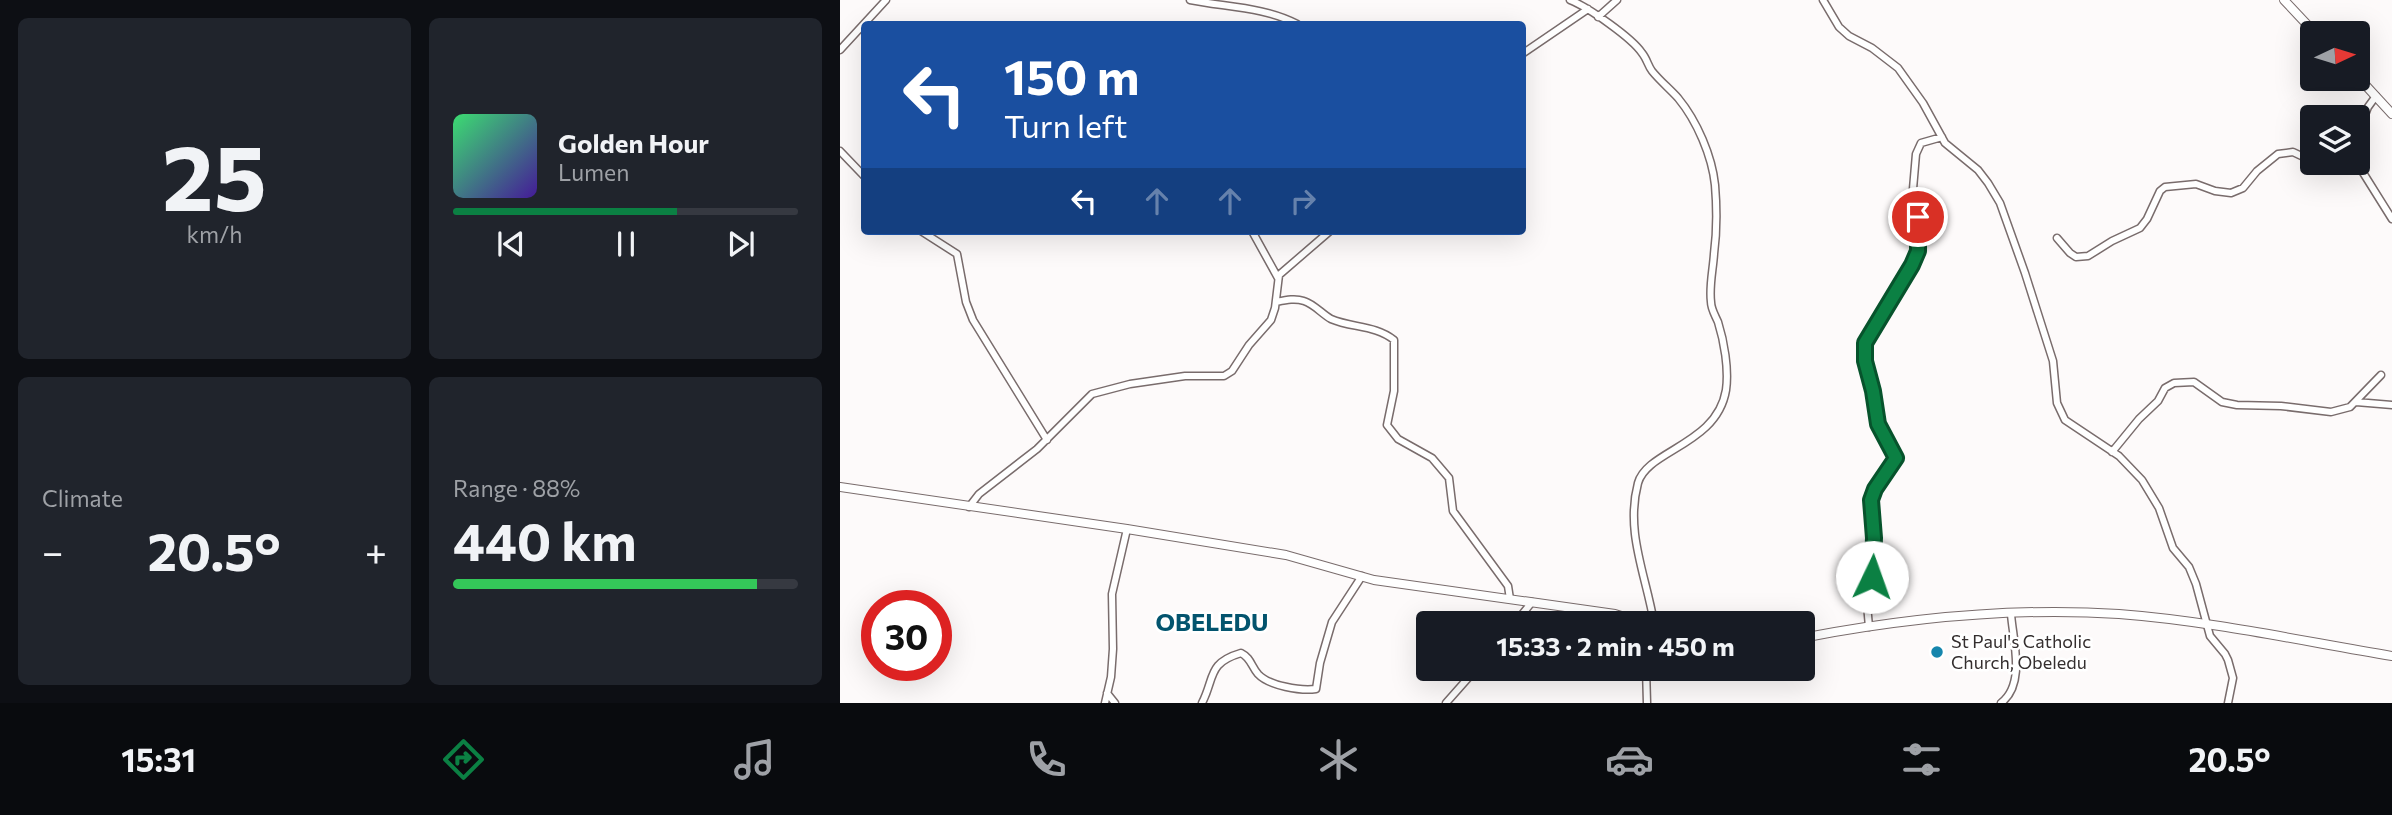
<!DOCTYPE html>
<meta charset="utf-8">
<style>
:root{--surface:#171b24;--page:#20242c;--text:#f1f3f6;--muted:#9ea1a6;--line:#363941;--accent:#0b8043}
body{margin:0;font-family:Commissioner,sans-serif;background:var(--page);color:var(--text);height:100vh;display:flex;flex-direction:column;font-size:26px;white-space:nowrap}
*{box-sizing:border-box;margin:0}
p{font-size:23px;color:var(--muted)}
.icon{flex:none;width:38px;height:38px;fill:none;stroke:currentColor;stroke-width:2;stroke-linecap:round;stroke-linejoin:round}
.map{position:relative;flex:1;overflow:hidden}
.side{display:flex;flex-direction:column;gap:18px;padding:18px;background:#0d0f14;width:840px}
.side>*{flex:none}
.top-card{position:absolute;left:21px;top:21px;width:665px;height:214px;border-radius:7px;box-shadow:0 7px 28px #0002;background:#1a4fa0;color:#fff;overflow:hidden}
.needle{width:46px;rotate:86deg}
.tools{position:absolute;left:1460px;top:21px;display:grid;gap:14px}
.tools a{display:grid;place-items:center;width:70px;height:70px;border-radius:7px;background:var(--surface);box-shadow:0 7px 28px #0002;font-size:35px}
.speed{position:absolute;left:21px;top:590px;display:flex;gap:14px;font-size:35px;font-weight:700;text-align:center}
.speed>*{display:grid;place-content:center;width:91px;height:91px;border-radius:50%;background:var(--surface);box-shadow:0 7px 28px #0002;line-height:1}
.speed .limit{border:10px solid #d22;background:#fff;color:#111}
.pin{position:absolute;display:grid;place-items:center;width:60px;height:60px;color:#fff;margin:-30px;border:4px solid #fff;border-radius:50%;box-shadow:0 2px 7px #0007}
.me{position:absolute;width:77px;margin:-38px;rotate:3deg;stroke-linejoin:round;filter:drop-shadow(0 0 5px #0008)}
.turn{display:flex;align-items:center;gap:24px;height:147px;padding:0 28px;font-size:32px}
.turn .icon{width:91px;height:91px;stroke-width:2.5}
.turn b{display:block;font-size:49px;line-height:60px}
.lanes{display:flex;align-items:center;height:66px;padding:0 28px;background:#0003;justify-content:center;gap:35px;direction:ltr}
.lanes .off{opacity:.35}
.big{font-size:52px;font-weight:700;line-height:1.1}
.side .card{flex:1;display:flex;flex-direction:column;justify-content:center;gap:10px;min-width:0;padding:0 24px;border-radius:10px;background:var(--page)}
.side .dial{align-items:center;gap:0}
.dial b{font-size:91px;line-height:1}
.song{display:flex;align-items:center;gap:21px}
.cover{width:84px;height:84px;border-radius:10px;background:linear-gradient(135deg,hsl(140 70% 55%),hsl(260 70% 35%))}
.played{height:7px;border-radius:4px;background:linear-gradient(90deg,var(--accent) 65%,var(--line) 65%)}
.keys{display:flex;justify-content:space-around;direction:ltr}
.heat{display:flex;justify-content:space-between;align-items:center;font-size:38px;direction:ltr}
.charge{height:10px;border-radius:5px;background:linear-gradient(90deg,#34c759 88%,var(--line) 0)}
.side .tiles{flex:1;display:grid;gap:18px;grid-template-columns:repeat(2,1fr)}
.trip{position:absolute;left:576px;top:611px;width:399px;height:70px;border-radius:7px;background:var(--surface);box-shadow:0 7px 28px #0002;font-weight:700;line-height:70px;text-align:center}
.menu{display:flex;height:112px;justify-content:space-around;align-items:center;background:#090b0e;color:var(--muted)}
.menu .icon{width:49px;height:49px}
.menu .current{color:var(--accent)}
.menu b{font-size:32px;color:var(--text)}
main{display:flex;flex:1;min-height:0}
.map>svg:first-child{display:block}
</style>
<main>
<section class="side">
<div class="tiles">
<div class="card dial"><b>25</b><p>km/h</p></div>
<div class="card">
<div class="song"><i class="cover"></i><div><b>Golden Hour</b><p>Lumen</p></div></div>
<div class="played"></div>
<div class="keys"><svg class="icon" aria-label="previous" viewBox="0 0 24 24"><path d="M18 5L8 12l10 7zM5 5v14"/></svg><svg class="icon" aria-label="pause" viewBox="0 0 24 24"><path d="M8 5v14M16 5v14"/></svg><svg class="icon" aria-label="next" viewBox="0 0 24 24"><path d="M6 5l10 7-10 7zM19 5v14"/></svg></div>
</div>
<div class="card"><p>Climate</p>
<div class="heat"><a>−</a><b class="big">20.5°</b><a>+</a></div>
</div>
<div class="card"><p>Range · 88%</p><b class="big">440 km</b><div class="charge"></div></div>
</div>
</section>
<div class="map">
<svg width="1552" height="703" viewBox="0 0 1552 703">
<rect width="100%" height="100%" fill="#fdfafa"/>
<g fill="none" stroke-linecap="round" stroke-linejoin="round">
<g stroke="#796c6c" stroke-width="9">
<path id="minor" d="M 350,0 C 385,7 425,7 457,24
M 730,0 C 748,7 792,38 802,53 C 807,59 808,66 812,71 C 820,81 830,89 838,98 C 857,121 872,156 875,185 C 877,209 877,231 874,254 C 873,270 869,286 871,302 C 871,309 875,315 878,322 C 884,341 889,369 886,390 C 877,445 807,450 798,483 C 785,532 806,575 814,623
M 983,0 L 999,27 L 1009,36 L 1032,48 L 1058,68 L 1083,103 L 1105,143 L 1138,170 L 1148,183 L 1160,203 L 1185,273 L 1213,361 L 1217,403 L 1225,420 L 1279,456 L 1302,480 L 1319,508 L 1333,548 L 1349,567 L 1356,584 L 1370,636 L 1385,654 L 1388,660 L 1393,678 L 1388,703
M 758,17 L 777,0
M 0,50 L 46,0
M 682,54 L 748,9
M 1517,136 L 1528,107 L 1536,96
M 0,151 L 24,176
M 1476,163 L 1495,168 L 1501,163
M 1517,163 L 1552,219
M 81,231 L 117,254 L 126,302 L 133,320 L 207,440
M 412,231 L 438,278
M 1217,238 L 1230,253 L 1236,257 L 1248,256 L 1272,241 L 1300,228 L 1307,219 L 1320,191 L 1325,187 L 1356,184 L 1375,191 L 1391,193 L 1403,188 L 1417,171 L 1438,154 L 1453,152 L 1472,161
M 436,302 C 446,300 455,298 464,301 C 474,304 482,314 491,319 C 512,328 535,325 554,340 L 554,391 L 547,425 L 558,439 L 592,458 L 609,478 L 613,511 L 668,586 L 670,599
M 1516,402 L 1552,405
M 1272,452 L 1299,419 L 1318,401 L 1325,388 L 1334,383 L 1354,382 L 1382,402 L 1397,405 L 1441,406 L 1491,412 L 1510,407 L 1541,375
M 129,507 L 139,494 L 197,449 L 252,394 L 290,384 L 345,376 L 384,376 L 392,371 L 409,345 L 431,320 L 435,308 L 439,275 L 490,231
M 675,623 L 692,602
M 1029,627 L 1026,593 L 1033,568 L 1034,538 L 1031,500 L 1035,489 L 1056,458 L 1038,424 L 1033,392 L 1025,361 L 1025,343 L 1062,284 L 1078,251 L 1078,208 L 1073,189 L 1076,154 L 1081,143 L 1102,137
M 806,668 L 807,703
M 267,693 L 275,703
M 265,703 L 271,677 L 273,649 L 272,594 L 287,529
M 362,703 C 375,678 367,663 401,653 C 411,658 411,666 418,674 C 429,686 461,691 476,689 L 480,663 L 492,622 L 522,576
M 606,703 L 637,668
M 1161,703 C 1186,684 1173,641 1171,614"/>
</g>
<g stroke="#796c6c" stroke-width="10">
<path id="major" d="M 1444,0 L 1475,33
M 1517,76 L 1552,114
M 0,487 L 287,529 L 446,555 L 534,580 L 775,614 L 804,623
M 962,638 C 1066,618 1174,607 1279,614 C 1371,621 1462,641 1552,656"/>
</g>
<use href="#minor" stroke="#fff" stroke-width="6"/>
<use href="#major" stroke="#fff" stroke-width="8"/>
</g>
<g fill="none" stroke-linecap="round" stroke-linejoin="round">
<g stroke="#07532c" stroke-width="18">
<path id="route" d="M 1032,577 L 1034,538 L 1031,500 L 1035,489 L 1056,458 L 1038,424 L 1033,391 L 1025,361 L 1025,343 L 1072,265 L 1078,251 L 1078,217"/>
</g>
<use href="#route" stroke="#0b8043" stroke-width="12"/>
</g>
<circle fill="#1686ad" stroke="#fff" stroke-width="2.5" cx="1097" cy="652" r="7"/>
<g text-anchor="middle" stroke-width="5" stroke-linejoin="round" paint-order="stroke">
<g font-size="18" fill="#342e2e" stroke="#fff" text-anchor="start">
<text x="1111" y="648">St Paul's Catholic<tspan x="1111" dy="21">Church, Obeledu</tspan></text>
</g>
<g font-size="24" font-weight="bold" fill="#03546e" stroke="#fff">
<text x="372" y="631">OBELEDU</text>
</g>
</g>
</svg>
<div class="tools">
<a><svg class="needle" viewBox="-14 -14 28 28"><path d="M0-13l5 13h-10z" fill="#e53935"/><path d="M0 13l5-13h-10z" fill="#9ea1a6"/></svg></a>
<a><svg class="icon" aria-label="layers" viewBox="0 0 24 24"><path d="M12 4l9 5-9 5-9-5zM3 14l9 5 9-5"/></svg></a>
</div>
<div class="speed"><div class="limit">30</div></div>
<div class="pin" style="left:1078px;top:217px;background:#d93025"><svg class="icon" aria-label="arrive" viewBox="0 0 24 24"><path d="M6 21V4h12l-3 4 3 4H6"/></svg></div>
<svg class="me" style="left:1032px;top:577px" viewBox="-20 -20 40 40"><circle r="19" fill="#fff"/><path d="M0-13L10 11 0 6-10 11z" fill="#0b8043"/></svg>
<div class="trip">15:33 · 2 min · 450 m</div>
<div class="top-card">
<div class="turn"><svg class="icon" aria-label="left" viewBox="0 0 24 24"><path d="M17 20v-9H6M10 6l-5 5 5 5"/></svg><div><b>150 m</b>Turn left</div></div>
<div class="lanes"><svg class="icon" aria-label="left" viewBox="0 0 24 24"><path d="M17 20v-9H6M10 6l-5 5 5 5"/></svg><svg class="icon off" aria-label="ahead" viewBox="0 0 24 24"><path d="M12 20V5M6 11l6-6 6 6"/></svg><svg class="icon off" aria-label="ahead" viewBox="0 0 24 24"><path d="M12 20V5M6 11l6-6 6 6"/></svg><svg class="icon off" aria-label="right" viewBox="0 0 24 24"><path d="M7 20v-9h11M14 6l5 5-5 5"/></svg></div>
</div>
</div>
</main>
<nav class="menu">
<b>15:31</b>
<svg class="icon current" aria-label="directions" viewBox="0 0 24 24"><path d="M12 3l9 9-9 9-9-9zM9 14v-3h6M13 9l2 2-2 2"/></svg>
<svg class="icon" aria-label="music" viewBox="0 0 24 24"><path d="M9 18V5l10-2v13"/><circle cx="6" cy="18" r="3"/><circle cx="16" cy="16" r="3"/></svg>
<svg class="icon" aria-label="phone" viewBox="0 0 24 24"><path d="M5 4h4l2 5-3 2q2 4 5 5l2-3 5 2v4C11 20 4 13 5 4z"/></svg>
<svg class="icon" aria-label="climate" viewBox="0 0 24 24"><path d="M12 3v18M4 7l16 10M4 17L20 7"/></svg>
<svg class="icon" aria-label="car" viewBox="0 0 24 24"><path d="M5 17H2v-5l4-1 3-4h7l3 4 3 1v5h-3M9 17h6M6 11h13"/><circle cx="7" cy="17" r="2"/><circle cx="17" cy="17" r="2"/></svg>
<svg class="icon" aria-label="filters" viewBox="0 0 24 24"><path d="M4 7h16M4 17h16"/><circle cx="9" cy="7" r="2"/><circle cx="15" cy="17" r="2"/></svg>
<b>20.5°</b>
</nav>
